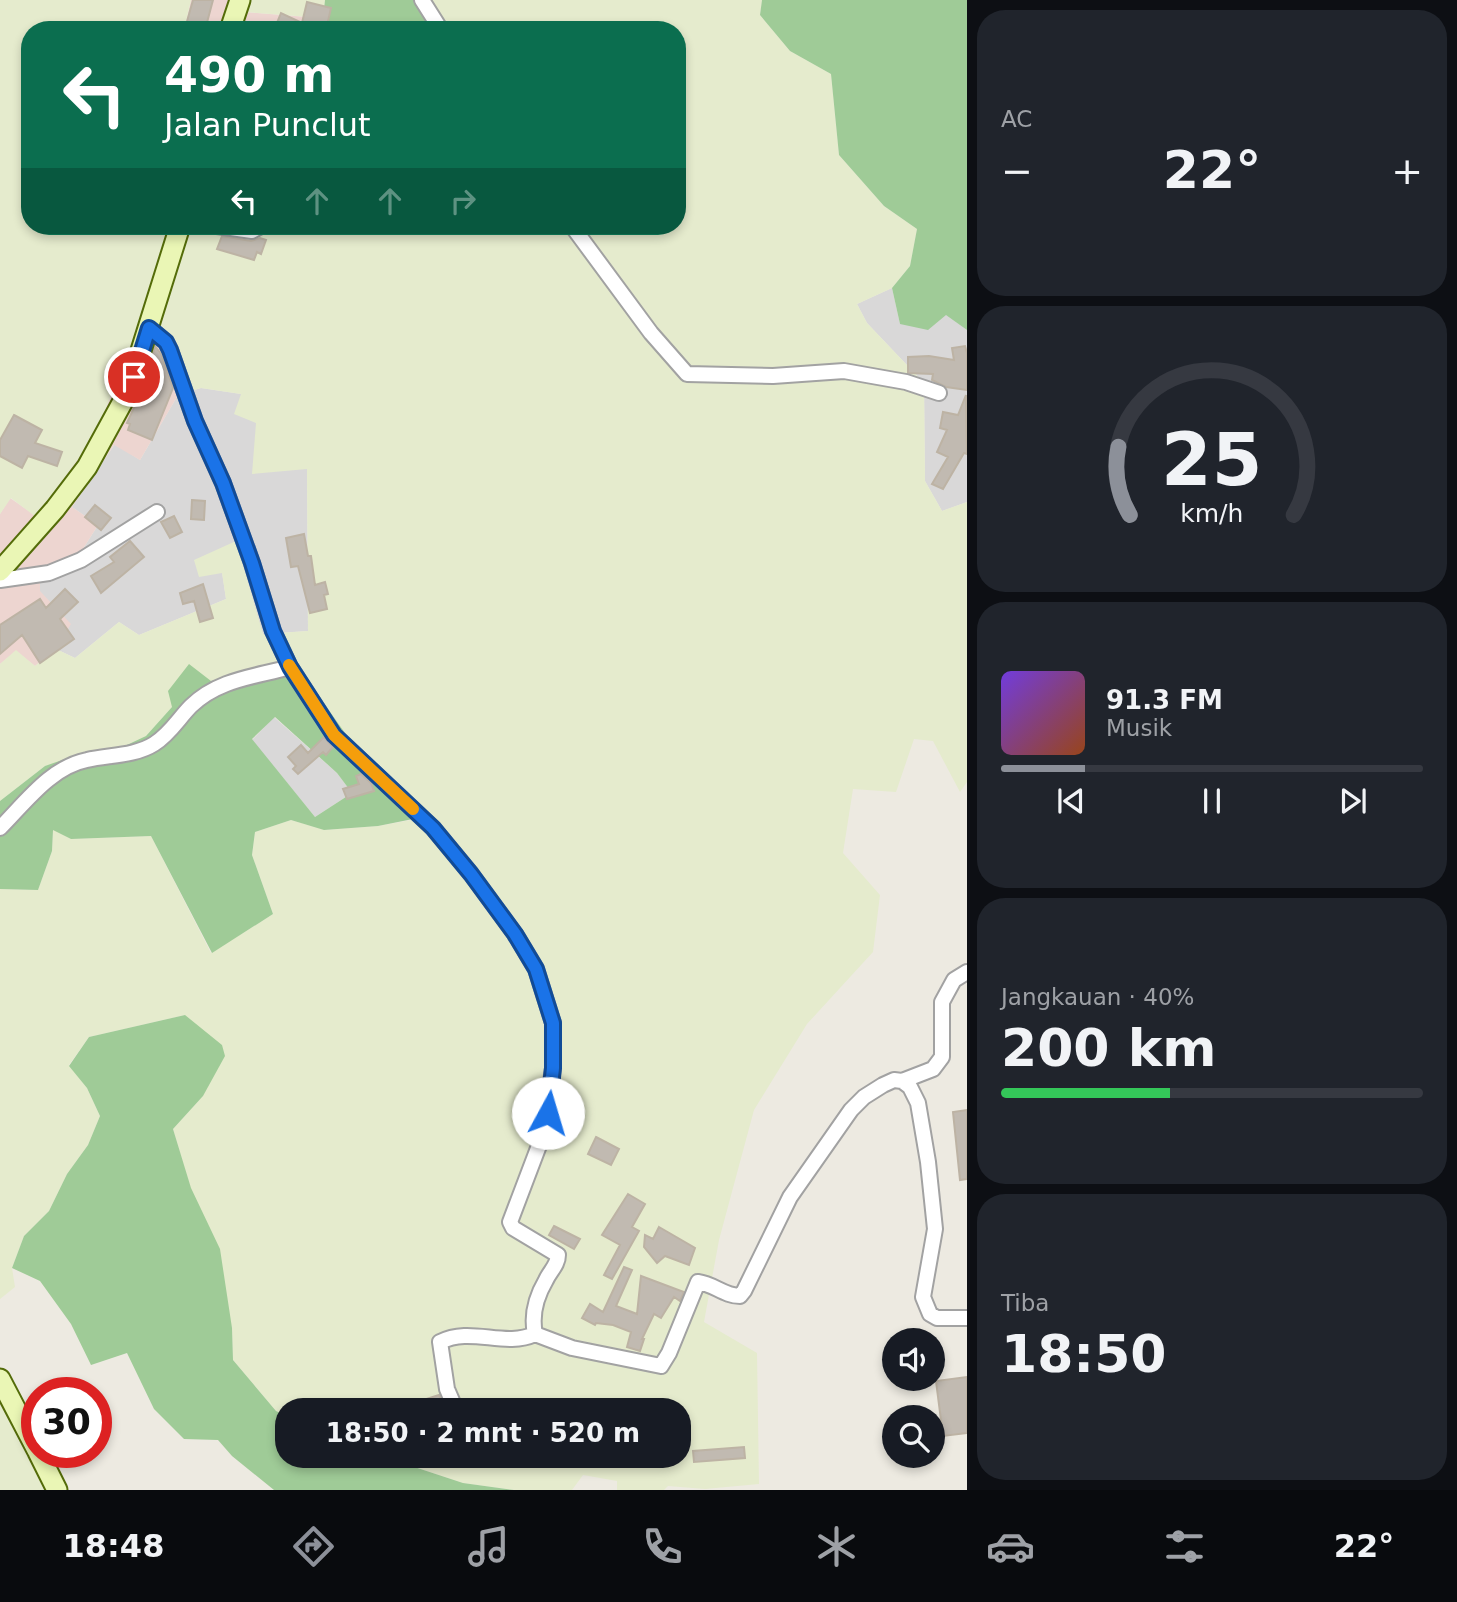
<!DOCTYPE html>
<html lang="id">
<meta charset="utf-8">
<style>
:root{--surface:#171b24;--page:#20242c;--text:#f1f3f6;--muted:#9ea1a6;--line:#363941;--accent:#8c9099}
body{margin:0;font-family:"DejaVu Sans",sans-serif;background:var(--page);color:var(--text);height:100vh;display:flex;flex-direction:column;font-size:26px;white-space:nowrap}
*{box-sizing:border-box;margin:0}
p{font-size:23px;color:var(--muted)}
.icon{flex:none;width:38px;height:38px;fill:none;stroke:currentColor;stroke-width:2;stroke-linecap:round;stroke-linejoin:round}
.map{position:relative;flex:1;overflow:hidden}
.drawer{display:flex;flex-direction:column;gap:10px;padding:10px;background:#0d0f14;width:490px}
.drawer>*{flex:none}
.banner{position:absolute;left:21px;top:21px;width:665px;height:214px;border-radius:28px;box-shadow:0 4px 10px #0003;background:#0b6e4f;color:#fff;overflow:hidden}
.fabs{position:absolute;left:882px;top:1328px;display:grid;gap:14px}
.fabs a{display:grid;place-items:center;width:63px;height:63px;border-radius:50%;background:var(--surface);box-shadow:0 4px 10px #0003;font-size:35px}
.speed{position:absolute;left:21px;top:1377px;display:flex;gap:14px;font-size:35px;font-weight:700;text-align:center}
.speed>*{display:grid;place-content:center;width:91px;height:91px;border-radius:50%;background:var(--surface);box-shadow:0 4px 10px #0003;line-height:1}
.speed .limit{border:10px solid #d22;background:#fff;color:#111}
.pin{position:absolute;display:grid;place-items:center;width:60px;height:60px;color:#fff;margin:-30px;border:4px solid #fff;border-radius:50%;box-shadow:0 2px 7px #0007}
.me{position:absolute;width:77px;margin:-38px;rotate:6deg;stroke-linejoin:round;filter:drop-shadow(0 0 5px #0008)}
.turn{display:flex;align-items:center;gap:24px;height:147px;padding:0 28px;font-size:32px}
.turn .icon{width:91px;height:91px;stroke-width:2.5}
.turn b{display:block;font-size:49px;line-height:60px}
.lanes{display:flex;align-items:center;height:66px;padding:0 28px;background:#0003;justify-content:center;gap:35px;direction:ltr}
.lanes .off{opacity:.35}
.big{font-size:52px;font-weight:600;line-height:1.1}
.drawer .card{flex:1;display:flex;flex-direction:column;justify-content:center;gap:10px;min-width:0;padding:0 24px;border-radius:28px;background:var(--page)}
.drawer .dial{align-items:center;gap:0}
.dial svg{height:182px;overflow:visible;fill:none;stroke:var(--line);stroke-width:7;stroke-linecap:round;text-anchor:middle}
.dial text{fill:var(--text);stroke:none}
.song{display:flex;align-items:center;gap:21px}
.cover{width:84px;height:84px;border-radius:10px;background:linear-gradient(135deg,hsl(260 70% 55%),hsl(20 70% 35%))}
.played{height:7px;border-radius:4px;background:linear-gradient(90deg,var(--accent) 20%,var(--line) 20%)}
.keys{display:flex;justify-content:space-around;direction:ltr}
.heat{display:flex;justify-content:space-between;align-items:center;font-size:38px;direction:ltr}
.charge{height:10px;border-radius:5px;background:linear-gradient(90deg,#34c759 40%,var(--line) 0)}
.trip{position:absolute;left:275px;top:1398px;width:416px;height:70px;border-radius:28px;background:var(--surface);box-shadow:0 4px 10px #0003;font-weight:600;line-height:70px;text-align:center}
.tab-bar{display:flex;height:112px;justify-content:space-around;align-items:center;background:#090b0e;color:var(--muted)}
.tab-bar .icon{width:49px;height:49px}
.tab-bar .selected{color:var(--accent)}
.tab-bar b{font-size:32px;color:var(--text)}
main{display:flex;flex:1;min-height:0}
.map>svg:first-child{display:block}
</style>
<main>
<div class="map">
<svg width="967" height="1490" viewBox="0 0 967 1490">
<rect width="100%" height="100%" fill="#edeae1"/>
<path fill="#d9d8d8" d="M 892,288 L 900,324 L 946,314 L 967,330 L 967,502 L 942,511 L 925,481 L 924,383 L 867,323 L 857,304 Z
M 201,388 L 241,394 L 256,423 L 307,469 L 308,631 L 263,634 L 222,572 L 226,599 L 139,635 L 119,622 L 75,658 L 56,649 L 39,591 L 40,582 L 76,560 L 98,525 L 72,507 L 115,444 L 140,460 L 178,395 Z
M 274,717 L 337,773 L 352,793 L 315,817 L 252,740 Z"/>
<path fill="#edd5d0" d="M 191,0 L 236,0 L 232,11 L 307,17 L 305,30 L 184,30 Z
M 153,337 L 165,340 L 178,395 L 140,460 L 114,445 L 72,507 L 98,525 L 76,560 L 40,583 L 40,591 L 71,624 L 56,649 L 35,666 L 16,651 L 0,664 L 0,514 L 10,498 L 36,516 L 94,437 L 134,339 Z"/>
<path fill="#e5ebcd" d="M 0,0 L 191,0 L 184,30 L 30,30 L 30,226 L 677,226 L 677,30 L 442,30 L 417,0 L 762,0 L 760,15 L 790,51 L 831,74 L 839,155 L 884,206 L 917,229 L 910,266 L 892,288 L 857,304 L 867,323 L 924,383 L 925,481 L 942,511 L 967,502 L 967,782 L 960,792 L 933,741 L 914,739 L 896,792 L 853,789 L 843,853 L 880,895 L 873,952 L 807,1024 L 754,1110 L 719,1240 L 704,1322 L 757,1353 L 759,1484 L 705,1489 L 668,1486 L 664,1490 L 617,1490 L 617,1481 L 583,1475 L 572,1490 L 514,1490 L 463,1483 L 381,1456 L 679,1456 L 679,1410 L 287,1410 L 287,1416 L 276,1411 L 233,1360 L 232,1328 L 173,1129 L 203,1096 L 185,1015 L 89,1037 L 69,1065 L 87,1088 L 100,1116 L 88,1145 L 67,1174 L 49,1211 L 24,1236 L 12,1268 L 15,1287 L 0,1299 L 0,889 L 38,890 L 52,851 L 53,829 L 71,839 L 151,836 L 211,953 L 273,914 L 252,855 L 255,832 L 291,820 L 325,830 L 378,826 L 422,818 L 279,667 L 211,681 L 172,707 L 146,736 L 116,750 L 45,766 L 0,801 L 0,664 L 16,650 L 35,666 L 56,649 L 75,658 L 119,622 L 139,635 L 226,599 L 222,573 L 199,577 L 194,560 L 236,541 L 263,634 L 308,631 L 307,469 L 252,474 L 256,423 L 234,414 L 241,394 L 201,388 L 178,395 L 165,340 L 153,337 L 134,339 L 94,437 L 36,517 L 11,498 L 0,514 Z
M 236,0 L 325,0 L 323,18 L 232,11 Z
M 0,1381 L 56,1490 L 0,1490 Z"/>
<path fill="#9fcb97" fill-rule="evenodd" d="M 325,0 L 417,0 L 442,30 L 305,30 L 323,18 Z
M 762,0 L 967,0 L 967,330 L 946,315 L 928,330 L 900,324 L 892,288 L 910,266 L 917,229 L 884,206 L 839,155 L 831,74 L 790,51 L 760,15 Z
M 189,664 L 211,681 L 279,667 L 301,671 L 372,771 L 423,817 L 378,826 L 324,830 L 291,820 L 255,832 L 252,855 L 273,914 L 212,953 L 151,836 L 71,839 L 53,830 L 52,851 L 38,890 L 0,889 L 0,801 L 45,766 L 85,752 L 116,750 L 146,736 L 172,707 L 168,691 ZM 275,717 L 337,773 L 352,793 L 315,817 L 252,739 Z
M 185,1015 L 222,1045 L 225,1056 L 203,1096 L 173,1129 L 191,1188 L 220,1249 L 232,1328 L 233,1360 L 276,1411 L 287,1416 L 287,1456 L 381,1456 L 463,1483 L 514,1490 L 274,1490 L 232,1456 L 218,1440 L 184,1439 L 154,1409 L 127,1353 L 91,1365 L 71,1324 L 40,1281 L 12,1268 L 24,1236 L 49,1211 L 67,1174 L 88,1145 L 100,1116 L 87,1088 L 69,1066 L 89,1037 Z"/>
<path fill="#c1bab1" stroke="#bdb3a4" stroke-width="2" d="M 193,0 L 213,0 L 205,30 L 186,25 Z
M 307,2 L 331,8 L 326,30 L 274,30 L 281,13 L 302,23 Z
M 222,236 L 251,241 L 260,238 L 266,240 L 261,254 L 257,252 L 254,260 L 217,249 Z
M 155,346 L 161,354 L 173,388 L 152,440 L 128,430 L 130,424 L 127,423 L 143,388 Z
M 965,346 L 967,353 L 967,390 L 946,387 L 932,380 L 933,374 L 908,373 L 908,357 L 929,356 L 954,360 L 952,348 Z
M 966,395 L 967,454 L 964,453 L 943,489 L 932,484 L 948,457 L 937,452 L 947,430 L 940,428 L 943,412 L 958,415 Z
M 14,415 L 42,430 L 35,443 L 62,452 L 57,466 L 28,456 L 22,468 L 0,456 L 0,440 Z
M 192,500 L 205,501 L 204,520 L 191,519 Z
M 95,505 L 111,518 L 101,530 L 85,517 Z
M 174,516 L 182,532 L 170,538 L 161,522 Z
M 304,534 L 308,556 L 311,556 L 315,585 L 325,582 L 328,594 L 324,595 L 327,609 L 310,613 L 298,566 L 291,567 L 286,538 Z
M 130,541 L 144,557 L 101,593 L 91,576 L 114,562 L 110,557 Z
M 203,584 L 213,618 L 200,622 L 194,601 L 183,604 L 180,593 Z
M 65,589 L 78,602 L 60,619 L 74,639 L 40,663 L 22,635 L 0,654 L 0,625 L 40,599 L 46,608 Z
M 324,737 L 333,747 L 326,755 L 323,752 L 298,774 L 293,769 L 296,766 L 288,757 L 301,745 L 308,753 Z
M 361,774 L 371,783 L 374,791 L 347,799 L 343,789 L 359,784 L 356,776 Z
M 967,1110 L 967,1179 L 960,1180 L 953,1112 Z
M 596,1137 L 619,1149 L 611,1165 L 588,1154 Z
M 628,1194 L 645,1204 L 632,1227 L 639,1231 L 612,1279 L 604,1275 L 620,1245 L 602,1235 Z
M 554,1226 L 580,1239 L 574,1249 L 549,1235 Z
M 659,1227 L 695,1248 L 689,1265 L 665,1256 L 657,1263 L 644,1247 L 645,1235 L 653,1239 Z
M 624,1267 L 632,1270 L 616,1306 L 637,1314 L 641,1276 L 684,1292 L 680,1301 L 674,1297 L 661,1318 L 654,1314 L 642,1339 L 644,1339 L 640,1351 L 627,1347 L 631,1332 L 613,1325 L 596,1323 L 595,1325 L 582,1318 L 590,1304 L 603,1312 Z
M 967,1377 L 967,1433 L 943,1436 L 936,1381 Z
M 439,1395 L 444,1406 L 435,1410 L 395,1410 L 395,1409 Z
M 744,1447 L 745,1458 L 694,1462 L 693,1451 Z"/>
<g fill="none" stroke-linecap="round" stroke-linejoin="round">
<g stroke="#a2a2a2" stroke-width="18">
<path id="street" d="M 422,0 L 441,30
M 217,226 L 252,231 L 261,226
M 572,226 L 651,333 L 687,374 L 773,376 L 844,371 L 906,382 L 939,393
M 149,328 L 166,342 L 170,350 L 195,421 L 223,483 L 252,563 L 273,631 L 290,667 L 334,735 L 433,828 L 471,874 L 515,934 L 536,969 L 553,1023 L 553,1068 L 543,1135 L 510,1222 L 513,1228 L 558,1255 C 558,1265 550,1271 546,1280 C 536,1297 531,1315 535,1334 L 572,1348 L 661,1366 L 669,1353 L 698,1282 C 714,1284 724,1296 740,1296 L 744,1291 L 790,1197 L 851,1110 L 864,1097 L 883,1085 L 894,1080 L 902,1081 L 933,1069 L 942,1057 L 942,1002 L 954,980 L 967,972
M 0,580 L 49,573 L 81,560 L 157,512
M 0,828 C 25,803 51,767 87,760 C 109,755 135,756 154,744 C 170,734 179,718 191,706 C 219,679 255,677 290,667
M 902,1081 L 910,1087 L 918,1103 L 928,1162 L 935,1229 L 923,1297 L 930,1314 L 937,1318 L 967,1318
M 456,1410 L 447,1389 L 440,1342 C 471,1326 504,1348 535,1334"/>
</g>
<g stroke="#546c09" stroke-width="23">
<path id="secondary" d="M 230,30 L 240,0
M 0,571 L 55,509 L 87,467 L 128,392 L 180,226
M 0,1379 L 37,1450
M 38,1452 L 57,1490"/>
</g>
<use href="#street" stroke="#fff" stroke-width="14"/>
<use href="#secondary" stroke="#eaf6b5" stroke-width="19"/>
</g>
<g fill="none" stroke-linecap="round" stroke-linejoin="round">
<g stroke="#114b97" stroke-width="18">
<path id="route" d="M 134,377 L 149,328 L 166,342 L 170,350 L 195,421 L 223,483 L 252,563 L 273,631 L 290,667 L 334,735 L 433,828 L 471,874 L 515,934 L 536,969 L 553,1023 L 553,1068 L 548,1113"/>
</g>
<use href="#route" stroke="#1a73e8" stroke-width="12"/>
<path stroke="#f59e0b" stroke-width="12" d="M 289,665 L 334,735 L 413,809"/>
</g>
</svg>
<div class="fabs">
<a><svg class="icon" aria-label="sound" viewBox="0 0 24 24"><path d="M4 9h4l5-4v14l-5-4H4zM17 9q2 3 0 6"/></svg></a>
<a><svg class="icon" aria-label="search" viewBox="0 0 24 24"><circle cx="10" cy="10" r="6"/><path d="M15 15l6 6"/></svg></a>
</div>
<div class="speed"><div class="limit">30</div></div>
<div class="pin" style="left:134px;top:377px;background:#d93025"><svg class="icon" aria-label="arrive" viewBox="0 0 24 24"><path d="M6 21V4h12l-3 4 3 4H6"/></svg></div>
<svg class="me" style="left:548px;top:1113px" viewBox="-20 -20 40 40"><circle r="19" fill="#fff"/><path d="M0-13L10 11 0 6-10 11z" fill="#1a73e8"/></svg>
<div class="trip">18:50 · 2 mnt · 520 m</div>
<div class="banner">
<div class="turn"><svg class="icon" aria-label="left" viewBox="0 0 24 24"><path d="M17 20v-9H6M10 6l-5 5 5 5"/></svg><div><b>490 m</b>Jalan Punclut</div></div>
<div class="lanes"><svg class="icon" aria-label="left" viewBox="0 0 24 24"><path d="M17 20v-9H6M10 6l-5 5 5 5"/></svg><svg class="icon off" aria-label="ahead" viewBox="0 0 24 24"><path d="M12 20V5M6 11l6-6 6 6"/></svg><svg class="icon off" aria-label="ahead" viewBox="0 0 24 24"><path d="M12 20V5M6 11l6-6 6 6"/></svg><svg class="icon off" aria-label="right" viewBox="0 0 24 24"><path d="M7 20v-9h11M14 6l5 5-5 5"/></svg></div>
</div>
</div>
<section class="drawer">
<div class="card"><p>AC</p>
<div class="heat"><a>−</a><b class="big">22°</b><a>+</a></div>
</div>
<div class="card dial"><svg viewBox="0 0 100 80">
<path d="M14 69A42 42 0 1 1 86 69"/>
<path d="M14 69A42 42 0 0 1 9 39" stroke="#8c9099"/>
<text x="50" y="56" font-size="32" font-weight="700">25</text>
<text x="50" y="72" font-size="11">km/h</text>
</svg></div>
<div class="card">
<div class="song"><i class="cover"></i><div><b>91.3 FM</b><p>Musik</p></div></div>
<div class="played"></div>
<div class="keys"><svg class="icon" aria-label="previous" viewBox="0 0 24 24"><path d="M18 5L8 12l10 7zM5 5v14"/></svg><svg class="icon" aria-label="pause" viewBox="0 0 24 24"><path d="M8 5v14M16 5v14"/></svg><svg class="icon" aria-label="next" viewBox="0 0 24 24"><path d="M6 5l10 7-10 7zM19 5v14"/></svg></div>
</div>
<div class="card"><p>Jangkauan · 40%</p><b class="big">200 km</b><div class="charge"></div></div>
<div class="card"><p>Tiba</p><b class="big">18:50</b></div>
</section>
</main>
<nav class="tab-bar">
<b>18:48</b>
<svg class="icon selected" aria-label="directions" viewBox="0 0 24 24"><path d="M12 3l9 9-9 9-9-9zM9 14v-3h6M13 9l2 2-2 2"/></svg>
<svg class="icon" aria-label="music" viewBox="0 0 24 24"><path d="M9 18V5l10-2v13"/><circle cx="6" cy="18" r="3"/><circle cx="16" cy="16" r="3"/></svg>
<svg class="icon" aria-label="phone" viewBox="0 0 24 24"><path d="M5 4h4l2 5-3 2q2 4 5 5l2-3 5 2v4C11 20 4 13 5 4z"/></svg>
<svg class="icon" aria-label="climate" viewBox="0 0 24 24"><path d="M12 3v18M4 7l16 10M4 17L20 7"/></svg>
<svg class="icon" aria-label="car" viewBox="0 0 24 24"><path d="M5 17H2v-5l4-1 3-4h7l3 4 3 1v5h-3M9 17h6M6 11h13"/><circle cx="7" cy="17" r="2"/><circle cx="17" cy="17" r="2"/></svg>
<svg class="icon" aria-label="filters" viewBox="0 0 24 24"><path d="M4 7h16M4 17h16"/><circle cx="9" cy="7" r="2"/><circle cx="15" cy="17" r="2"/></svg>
<b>22°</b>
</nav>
